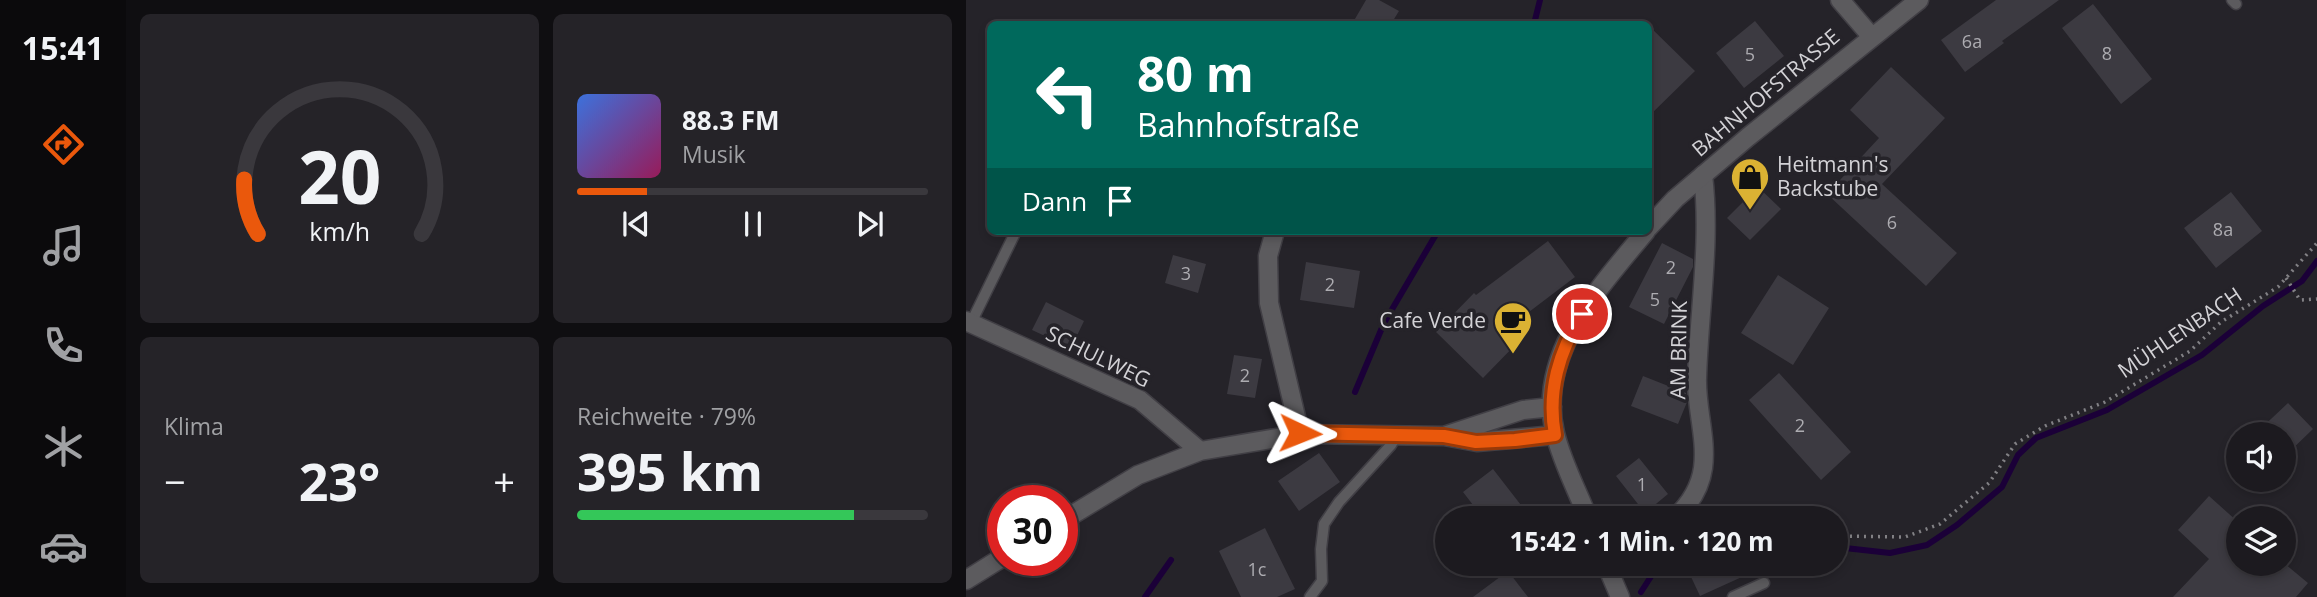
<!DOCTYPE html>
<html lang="de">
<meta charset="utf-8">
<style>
:root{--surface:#1c1a1f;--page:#252328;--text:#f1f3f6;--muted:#a0a1a4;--line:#3a383d;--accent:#ea580c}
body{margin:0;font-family:"Open Sans",sans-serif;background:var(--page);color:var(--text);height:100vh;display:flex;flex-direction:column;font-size:26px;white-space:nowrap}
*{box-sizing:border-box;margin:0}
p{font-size:23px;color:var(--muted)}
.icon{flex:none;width:38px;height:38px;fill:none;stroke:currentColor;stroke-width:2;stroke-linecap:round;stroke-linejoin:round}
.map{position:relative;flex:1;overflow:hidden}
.details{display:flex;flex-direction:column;gap:14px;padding:14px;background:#0f0e11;width:840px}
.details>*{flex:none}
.top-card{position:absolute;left:21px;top:21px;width:665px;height:214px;border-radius:10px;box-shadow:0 4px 10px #0003,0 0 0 2px var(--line);background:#00695c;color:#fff;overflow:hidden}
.fabs{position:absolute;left:1260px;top:422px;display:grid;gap:14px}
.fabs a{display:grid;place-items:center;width:70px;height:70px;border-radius:50%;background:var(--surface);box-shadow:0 4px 10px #0003,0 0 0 2px var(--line);font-size:35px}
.speed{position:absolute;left:21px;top:485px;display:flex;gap:14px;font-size:35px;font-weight:700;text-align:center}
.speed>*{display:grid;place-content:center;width:91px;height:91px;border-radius:50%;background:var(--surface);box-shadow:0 4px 10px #0003,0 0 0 2px var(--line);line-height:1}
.speed .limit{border:10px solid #d22;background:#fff;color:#111}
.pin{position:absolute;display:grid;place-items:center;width:60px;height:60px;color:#fff;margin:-30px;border:4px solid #fff;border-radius:50%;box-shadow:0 2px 7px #0007}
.me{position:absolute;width:77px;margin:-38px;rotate:92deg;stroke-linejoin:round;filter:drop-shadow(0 0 5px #0008)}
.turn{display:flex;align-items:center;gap:24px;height:147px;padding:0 35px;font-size:32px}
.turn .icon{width:91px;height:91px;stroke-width:2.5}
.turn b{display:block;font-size:49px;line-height:60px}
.then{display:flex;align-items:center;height:66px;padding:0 35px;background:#0003;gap:14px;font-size:26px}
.big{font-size:52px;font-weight:700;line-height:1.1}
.details .card{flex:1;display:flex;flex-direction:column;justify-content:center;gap:10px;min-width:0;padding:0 24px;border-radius:10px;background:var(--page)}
.details .dial{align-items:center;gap:0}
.dial svg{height:182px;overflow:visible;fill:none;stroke:var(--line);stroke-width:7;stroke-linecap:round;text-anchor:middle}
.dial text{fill:var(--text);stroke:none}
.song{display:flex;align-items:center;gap:21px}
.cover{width:84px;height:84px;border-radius:10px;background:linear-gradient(135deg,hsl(220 70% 55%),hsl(330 70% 35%))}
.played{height:7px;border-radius:4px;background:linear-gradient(90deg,var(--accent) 20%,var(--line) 20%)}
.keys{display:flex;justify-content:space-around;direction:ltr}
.heat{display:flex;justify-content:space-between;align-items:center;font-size:38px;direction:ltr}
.charge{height:10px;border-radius:5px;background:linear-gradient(90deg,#34c759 79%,var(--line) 0)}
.details .tiles{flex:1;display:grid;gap:14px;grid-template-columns:repeat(2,1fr)}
.trip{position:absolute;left:469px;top:506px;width:413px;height:70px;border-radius:35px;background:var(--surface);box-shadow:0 4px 10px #0003,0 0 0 2px var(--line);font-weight:700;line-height:70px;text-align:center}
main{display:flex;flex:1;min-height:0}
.tab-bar{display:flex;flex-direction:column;width:126px;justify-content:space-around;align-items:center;background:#0b0a0c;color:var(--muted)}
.tab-bar .icon{width:49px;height:49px}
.tab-bar .selected{color:var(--accent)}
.tab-bar b{font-size:32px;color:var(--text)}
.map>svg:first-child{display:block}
</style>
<main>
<nav class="tab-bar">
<b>15:41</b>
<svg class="icon selected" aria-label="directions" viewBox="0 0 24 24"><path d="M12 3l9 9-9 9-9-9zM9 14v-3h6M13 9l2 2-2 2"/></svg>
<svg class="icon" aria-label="music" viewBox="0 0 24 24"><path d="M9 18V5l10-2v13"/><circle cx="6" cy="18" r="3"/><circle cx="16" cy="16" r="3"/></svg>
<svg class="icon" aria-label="phone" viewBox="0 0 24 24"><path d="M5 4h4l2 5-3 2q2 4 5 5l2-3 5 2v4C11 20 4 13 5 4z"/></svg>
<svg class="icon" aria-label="climate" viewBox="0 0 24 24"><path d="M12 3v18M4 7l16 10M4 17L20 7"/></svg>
<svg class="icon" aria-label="car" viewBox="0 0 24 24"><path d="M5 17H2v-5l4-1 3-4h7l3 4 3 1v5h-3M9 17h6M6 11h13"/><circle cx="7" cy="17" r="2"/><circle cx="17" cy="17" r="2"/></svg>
</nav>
<section class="details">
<div class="tiles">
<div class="card dial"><svg viewBox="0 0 100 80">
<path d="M14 69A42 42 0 1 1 86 69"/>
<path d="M14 69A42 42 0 0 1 8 45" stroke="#ea580c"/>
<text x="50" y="56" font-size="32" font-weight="700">20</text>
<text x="50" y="72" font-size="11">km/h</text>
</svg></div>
<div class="card">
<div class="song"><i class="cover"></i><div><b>88.3 FM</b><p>Musik</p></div></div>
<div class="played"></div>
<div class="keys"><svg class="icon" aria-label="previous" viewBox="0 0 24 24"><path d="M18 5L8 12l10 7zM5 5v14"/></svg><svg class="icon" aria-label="pause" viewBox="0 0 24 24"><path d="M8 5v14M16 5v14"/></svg><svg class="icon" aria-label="next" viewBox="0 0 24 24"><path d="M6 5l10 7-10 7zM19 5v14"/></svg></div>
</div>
<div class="card"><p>Klima</p>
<div class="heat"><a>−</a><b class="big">23°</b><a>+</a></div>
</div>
<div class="card"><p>Reichweite · 79%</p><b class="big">395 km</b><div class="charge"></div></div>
</div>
</section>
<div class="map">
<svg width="1351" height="597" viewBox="0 0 1351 597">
<rect width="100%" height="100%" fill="#252329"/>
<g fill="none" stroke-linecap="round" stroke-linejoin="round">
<path stroke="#1b0038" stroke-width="6" d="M 568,24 L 574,0
M 389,392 L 418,323 L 472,231
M 870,547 L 924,553 L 961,545 L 991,525 L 1036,487 L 1052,455 L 1070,438 L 1141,410 L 1236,355 L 1297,306 L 1336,281 L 1351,261
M 675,592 L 693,564
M 179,597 L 205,560"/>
</g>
<path fill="#3c3a41" d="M 400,0 L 413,0 L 433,11 L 425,24 L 386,24 Z
M 1030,0 L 1093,0 L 1036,41 L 1038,43 L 999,72 L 975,40 Z
M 1127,4 L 1186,79 L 1155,104 L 1096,28 Z
M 789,21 L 818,56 L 778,88 L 750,53 Z
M 682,25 L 729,71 L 682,117 Z
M 925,67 L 979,118 L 916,184 L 991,253 L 960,286 L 861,194 L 913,138 L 884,110 Z
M 792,187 L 815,209 L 784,240 L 761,218 Z
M 1265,192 L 1296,231 L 1250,268 L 1218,228 Z
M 582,241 L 609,277 L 543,327 L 555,339 L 517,378 L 470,332 L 508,293 L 510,295 Z
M 696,243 L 727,259 L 727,267 L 698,324 L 663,307 Z
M 207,255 L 240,264 L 232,293 L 199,283 Z
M 340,262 L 394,271 L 388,308 L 334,300 Z
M 812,275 L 863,308 L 827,365 L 775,333 Z
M 80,302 L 118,321 L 105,348 L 66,330 Z
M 268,355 L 296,359 L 289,398 L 261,394 Z
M 813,373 L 885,452 L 855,480 L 783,400 Z
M 677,376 L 720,393 L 721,402 L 712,424 L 665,406 Z
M 1322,403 L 1347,429 L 1318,457 L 1318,434 L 1289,434 Z
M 353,453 L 374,482 L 333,511 L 312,481 Z
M 673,458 L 702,494 L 679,513 L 650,476 Z
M 527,469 L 565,518 L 517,518 L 497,492 Z
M 1243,496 L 1272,522 L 1272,564 L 1319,564 L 1342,583 L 1330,597 L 1207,597 L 1243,559 L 1212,530 Z
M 299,528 L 329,589 L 311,597 L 275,597 L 253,551 Z
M 719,564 L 772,564 L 778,576 L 734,596 Z
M 542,571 L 562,597 L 507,597 Z"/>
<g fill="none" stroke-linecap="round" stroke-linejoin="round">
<g stroke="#413f45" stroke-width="13">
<path id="service" d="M 1266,0 L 1270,4
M 5,323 L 50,231
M 344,597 L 356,581 L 355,549 L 358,524 L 373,502 L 425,445 L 431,435
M 767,597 L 798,583"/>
</g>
<g stroke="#413f45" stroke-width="21">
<path id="minor" d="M 309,231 L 302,256 L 303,303 L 334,434
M 0,321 L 174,400 L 234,451
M 478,436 L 557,410 L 586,407
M 709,518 C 724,504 734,489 737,468 C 741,438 730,408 731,378 C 733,310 745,242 737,175
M 96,521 L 172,475 L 234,451 L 334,434 L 478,436 L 511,442 L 589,435
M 0,580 L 37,557"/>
</g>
<g stroke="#413f45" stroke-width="21">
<path id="tertiary" d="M 874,0 L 905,36
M 682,228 L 709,199 L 782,137 L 953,0
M 622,518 C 611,490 596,462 589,433 C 570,354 634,287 680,231
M 640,564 L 654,597"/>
</g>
<path stroke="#828185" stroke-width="3.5" stroke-dasharray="2 5" stroke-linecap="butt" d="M 1320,278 L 1334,300 L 1351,299
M 736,514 L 762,518
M 870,536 L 939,537 L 974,524 L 1023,483 L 1049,444 L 1079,426 L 1139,402 L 1224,351 L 1255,322 L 1312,287 L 1351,243"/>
<use href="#service" stroke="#5c5b5e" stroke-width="10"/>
<use href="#minor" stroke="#5c5b5e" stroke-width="18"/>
<use href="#tertiary" stroke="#5c5b5e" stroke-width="18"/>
</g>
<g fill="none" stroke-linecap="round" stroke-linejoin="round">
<g stroke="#983908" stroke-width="18">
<path id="route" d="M 334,433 L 478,436 L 510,442 L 549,440 L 589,435 C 581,391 593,352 616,314"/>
</g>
<use href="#route" stroke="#ea580c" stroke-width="12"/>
</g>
<defs>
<g id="shop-pin" transform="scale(2.0125)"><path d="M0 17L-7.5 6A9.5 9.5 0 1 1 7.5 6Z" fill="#dbb233" stroke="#252329"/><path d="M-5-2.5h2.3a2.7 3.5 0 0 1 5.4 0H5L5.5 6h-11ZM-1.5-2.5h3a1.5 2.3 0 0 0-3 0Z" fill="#111"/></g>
<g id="cafe-pin" transform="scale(2.0125)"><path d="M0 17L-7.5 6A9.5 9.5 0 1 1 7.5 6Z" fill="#dbb233" stroke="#252329"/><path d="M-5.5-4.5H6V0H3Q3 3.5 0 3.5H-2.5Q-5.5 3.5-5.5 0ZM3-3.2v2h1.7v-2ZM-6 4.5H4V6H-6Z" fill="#111"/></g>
</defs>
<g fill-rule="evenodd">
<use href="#shop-pin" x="784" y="177"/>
<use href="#cafe-pin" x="547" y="321"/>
</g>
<g text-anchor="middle" stroke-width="7" stroke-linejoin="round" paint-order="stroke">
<g font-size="18" fill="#adacb1">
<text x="1006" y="48">6a</text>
<text x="1141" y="60">8</text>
<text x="784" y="61">5</text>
<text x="926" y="229">6</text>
<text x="1257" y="236">8a</text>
<text x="705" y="274">2</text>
<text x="220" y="280">3</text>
<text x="364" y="291">2</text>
<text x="689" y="306">5</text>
<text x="279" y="382">2</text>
<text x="834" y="432">2</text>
<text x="676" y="491">1</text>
<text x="291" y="576">1c</text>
</g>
<g font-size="21" fill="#d3d2d6" stroke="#252329">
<text transform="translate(800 93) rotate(-40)" y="7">BAHNHOFSTRASSE</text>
<text transform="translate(1214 333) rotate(-34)" y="7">MÜHLENBACH</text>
<text transform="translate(713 350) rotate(-89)" y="7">AM BRINK</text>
<text transform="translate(132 357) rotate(26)" y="7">SCHULWEG</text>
</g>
<g font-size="21" fill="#d3d2d6" stroke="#252329" text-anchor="start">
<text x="811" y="172">Heitmann's<tspan x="811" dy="24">Backstube</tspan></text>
<text x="520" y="328" text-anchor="end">Cafe Verde</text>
</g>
</g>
</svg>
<div class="fabs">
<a><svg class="icon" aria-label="sound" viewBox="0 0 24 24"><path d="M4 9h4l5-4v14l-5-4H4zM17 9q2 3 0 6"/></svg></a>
<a><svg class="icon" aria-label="layers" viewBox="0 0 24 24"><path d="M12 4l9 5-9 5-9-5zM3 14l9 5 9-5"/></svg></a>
</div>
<div class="speed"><div class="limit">30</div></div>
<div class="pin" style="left:616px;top:314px;background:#d93025"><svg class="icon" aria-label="arrive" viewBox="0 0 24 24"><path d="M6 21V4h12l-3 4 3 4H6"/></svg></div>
<svg class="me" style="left:334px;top:433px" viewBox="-20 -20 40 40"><path d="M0-17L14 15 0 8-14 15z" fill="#ea580c" stroke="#fff" stroke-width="4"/></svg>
<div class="trip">15:42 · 1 Min. · 120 m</div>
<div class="top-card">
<div class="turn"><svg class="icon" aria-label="left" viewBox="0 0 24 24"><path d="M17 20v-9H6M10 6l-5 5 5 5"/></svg><div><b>80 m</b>Bahnhofstraße</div></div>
<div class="then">Dann<svg class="icon" aria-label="arrive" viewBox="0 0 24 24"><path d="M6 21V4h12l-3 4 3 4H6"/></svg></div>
</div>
</div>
</main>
